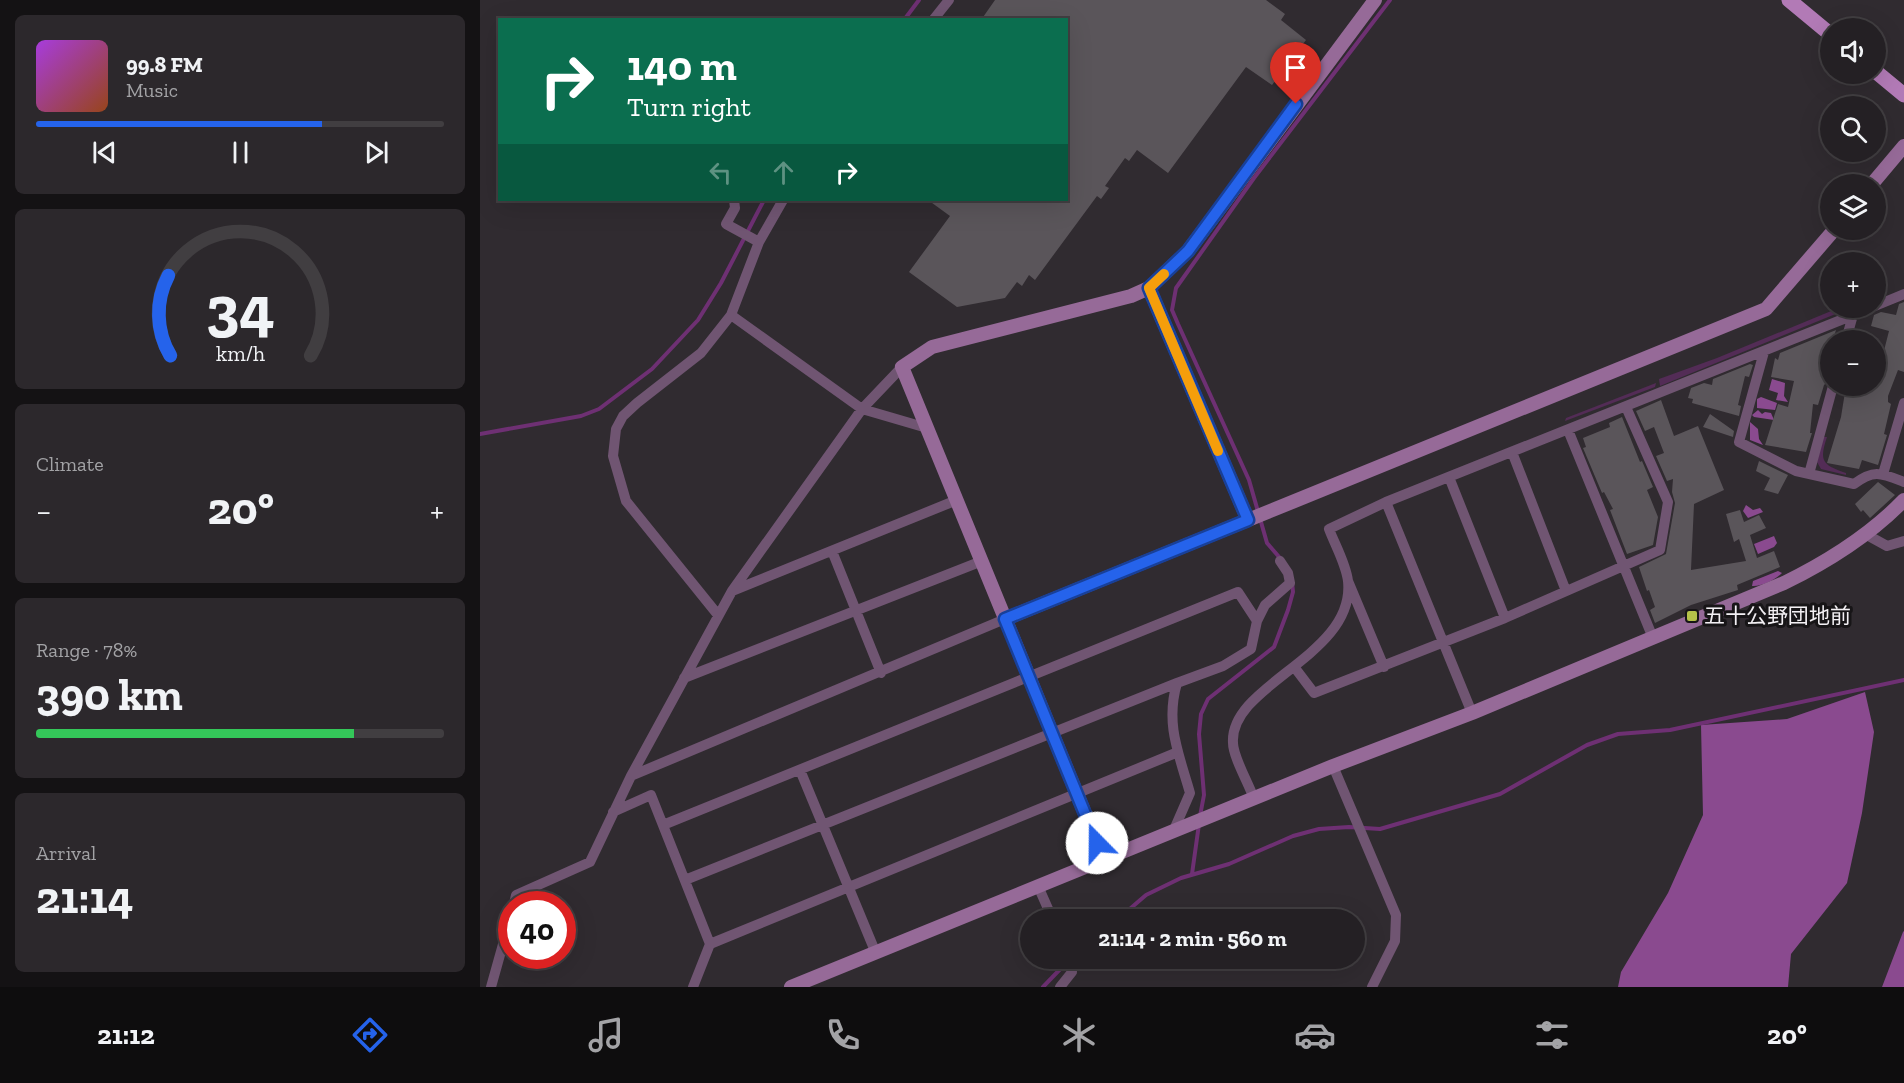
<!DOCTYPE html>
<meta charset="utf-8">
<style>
:root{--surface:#242024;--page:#2c282c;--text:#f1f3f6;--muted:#a3a3a6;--line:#413e41;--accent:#2563eb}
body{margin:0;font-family:"Zilla Slab","Noto Sans JP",serif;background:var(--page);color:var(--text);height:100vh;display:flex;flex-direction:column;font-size:22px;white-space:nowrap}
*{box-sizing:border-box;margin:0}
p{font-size:20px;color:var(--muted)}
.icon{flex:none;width:33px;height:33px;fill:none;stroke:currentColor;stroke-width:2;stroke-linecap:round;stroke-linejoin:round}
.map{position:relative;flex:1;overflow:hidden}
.panel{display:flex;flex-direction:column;gap:15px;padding:15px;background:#141214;width:480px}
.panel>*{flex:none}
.guide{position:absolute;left:18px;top:18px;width:570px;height:183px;border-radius:0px;box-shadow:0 6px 24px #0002,0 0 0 2px var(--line);background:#0b6e4f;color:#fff;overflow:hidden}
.fabs{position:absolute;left:1340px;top:18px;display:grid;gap:12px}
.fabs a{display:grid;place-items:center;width:66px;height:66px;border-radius:50%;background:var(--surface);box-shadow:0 6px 24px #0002,0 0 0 2px var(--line);font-size:30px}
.speed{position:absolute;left:18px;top:891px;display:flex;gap:12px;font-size:30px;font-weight:700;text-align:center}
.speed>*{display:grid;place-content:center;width:78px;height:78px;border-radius:50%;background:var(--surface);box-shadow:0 6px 24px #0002,0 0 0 2px var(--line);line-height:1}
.speed .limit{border:9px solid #d22;background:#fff;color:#111}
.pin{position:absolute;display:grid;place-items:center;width:51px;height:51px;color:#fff;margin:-62px -26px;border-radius:50% 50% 50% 0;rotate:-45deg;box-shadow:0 0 6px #0007}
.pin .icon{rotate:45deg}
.me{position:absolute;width:66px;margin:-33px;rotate:338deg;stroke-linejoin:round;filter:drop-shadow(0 0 4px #0008)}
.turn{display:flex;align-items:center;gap:21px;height:126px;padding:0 30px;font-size:27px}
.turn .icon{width:78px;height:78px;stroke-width:2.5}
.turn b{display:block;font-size:42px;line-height:51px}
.lanes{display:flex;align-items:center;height:57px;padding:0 30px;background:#0003;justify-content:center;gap:30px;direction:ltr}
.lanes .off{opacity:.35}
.big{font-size:45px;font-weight:800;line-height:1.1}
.panel .card{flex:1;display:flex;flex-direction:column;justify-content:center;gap:9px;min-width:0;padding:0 21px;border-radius:9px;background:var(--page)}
.panel .dial{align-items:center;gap:0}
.dial svg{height:156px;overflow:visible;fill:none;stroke:var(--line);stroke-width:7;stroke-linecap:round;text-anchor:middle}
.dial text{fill:var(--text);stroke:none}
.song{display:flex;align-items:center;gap:18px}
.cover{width:72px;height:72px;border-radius:9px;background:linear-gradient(135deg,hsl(280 70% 55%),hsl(20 70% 35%))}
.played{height:6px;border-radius:3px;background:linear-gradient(90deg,var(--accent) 70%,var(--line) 70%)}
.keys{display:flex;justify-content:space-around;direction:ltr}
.heat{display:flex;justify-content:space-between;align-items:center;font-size:33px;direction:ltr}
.charge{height:9px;border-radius:4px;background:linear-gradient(90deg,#34c759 78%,var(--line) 0)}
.trip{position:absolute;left:540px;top:909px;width:345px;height:60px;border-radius:30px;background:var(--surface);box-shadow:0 6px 24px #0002,0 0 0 2px var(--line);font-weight:800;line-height:60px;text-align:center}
.tabs{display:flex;height:96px;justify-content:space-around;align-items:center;background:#0e0d0e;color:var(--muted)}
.tabs .icon{width:42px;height:42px}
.tabs .current{color:var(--accent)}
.tabs b{font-size:27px;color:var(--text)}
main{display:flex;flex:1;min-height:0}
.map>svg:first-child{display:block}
</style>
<main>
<section class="panel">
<div class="card">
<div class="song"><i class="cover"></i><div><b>99.8 FM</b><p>Music</p></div></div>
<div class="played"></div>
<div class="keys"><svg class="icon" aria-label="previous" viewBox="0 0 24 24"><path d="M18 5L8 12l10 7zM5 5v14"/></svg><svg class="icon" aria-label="pause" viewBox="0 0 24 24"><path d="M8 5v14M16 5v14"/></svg><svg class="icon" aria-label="next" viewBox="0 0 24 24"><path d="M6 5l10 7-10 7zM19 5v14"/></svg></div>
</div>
<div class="card dial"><svg viewBox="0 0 100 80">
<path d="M14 69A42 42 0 1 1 86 69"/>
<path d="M14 69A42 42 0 0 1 13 28" stroke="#2563eb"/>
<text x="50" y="56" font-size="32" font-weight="700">34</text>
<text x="50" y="72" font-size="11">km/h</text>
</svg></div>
<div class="card"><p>Climate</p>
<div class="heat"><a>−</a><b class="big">20°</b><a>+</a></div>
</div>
<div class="card"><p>Range · 78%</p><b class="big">390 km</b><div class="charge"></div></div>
<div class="card"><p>Arrival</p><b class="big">21:14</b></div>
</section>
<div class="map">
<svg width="1424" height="987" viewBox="0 0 1424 987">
<rect width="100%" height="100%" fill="#302b30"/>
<path fill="#532c56" d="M 1356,309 L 1358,313 L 1180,386 L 1179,379 L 1237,358 Z
M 1176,383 L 1175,387 L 1085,421 L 1086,418 Z
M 1343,437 L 1347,437 C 1339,461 1342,465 1366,473 L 1366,475 L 1341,469 L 1337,462 Z"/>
<path fill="#8a4a8f" d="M 1292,379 L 1305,383 L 1304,396 L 1308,402 L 1296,400 L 1298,393 L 1289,390 Z
M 1281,397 L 1297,403 L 1295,410 L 1277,408 L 1277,399 Z
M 1278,410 L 1282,414 L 1285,412 L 1291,413 L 1294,420 L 1274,417 L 1272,415 Z
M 1270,422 L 1278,429 L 1279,439 L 1283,445 L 1270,440 Z
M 1266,505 L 1273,510 L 1280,508 L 1283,512 L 1268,518 L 1263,511 Z
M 1294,536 L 1297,543 L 1294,547 L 1278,554 L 1274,544 Z
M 1298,571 L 1302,573 C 1295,580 1281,587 1272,586 L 1273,581 Z
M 1385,692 L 1394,732 L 1382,813 L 1367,883 L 1311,954 L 1308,987 L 1138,987 L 1141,972 L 1188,893 L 1223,815 L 1221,725 L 1307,719 Z
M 1424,931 L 1424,987 L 1402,987 L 1423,932 Z"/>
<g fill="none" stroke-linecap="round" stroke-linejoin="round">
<path stroke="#6e3073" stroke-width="4" d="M 424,20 L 439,0
M 0,434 L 101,416 L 119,409 L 172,369 L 218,320 L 241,283 L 284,200
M 800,558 L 787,543 L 769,480 L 698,324 L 692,310 L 696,288 L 774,178 L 910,0
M 720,816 L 724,795 L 719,734 L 721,714 L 728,699 L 794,647 L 808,610 L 813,592 L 812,582
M 712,874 L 719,824
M 637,920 L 666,895 L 701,878 L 749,864 L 813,836 L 839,829 L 869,827 L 900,829 L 1020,794 L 1107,745 L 1138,734 L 1190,730 L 1424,680
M 563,987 L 588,961"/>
</g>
<path fill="#5a555a" d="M 515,0 L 786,0 L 805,14 L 801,20 L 826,40 L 792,85 L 766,67 L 688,173 L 657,150 L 649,161 L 645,158 L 625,186 L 629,188 L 621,199 L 617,196 L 555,280 L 549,275 L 542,286 L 537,282 L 525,298 L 477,307 L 429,272 L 470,216 L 448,200 L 586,200 L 586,20 L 501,20 Z
M 1424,302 L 1424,372 L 1418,370 L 1408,396 L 1408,402 L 1411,404 L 1404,434 L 1407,435 L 1398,465 L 1382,460 L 1379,469 L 1347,463 L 1361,417 L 1366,386 L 1392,390 L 1395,386 L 1409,331 L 1391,326 L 1394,315 L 1401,312 L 1416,315 L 1419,304 Z
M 1356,330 L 1353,340 L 1350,340 L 1350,379 L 1344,385 L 1338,405 L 1333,404 L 1330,433 L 1332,433 L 1326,452 L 1285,445 L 1298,404 L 1308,407 L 1314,381 L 1291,377 L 1295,358 L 1298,360 L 1300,353 Z
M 1270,364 L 1273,365 L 1269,377 L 1265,376 L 1258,405 L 1261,406 L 1259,416 L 1212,403 L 1213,399 L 1208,398 L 1211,388 L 1224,383 L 1232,385 L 1233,379 Z
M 1181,400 L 1194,436 L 1218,426 L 1244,490 L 1214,504 L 1211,570 L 1266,561 L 1259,539 L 1254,542 L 1246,514 L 1260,510 L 1264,522 L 1279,515 L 1286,528 L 1270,535 L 1277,558 L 1294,551 L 1300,567 L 1257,585 L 1258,590 L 1211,605 L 1175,623 L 1170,610 L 1175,607 L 1169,590 L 1167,591 L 1159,567 L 1186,554 L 1195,503 L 1192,492 L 1193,479 L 1187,481 L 1176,456 L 1184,453 L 1174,427 L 1165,431 L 1156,411 Z
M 1230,414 L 1254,431 L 1253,437 L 1223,427 Z
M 1142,417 L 1160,462 L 1162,461 L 1173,487 L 1167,490 L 1178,517 L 1173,545 L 1147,554 L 1130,510 L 1133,509 L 1124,492 L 1122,493 L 1103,448 L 1106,447 L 1103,438 L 1130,427 L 1129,423 Z
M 1279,461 L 1308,475 L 1298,494 L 1284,490 L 1290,478 L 1276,471 Z
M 1398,482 L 1415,495 L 1390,518 L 1383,510 L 1381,512 L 1375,504 Z"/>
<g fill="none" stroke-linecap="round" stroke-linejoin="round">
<path stroke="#705572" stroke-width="10" d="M 453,20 L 469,0
M 254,200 L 255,208 L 246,224 L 279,242
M 1395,306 L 1424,294
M 251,315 L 382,409 L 447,428
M 1366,340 L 1373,315
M 1284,352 L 1259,442 L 1316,471 L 1374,484 C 1394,469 1401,473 1424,482
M 1088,430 L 1173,638
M 1032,452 L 1086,591
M 1329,474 L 1353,386
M 1403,474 L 1424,403
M 969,477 L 1025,618
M 906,502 L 992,713
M 1387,535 L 1407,546 L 1424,541
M 352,551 L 401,673
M 868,581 L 904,667
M 252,591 L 477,500
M 238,615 L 146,501 L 133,456 L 136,429 L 143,416 L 157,403 L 221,353 L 251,315 L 279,242 L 303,200
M 777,621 L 785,605 L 810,583 L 808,573 L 800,561
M 815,668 L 834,693 L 1025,618 L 1180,550 L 1188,502 L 1146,407
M 204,678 L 502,561
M 853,766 L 916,915 L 915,941 L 892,987
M 320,770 L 395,951
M 151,776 L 525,619
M 774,799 C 769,784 753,757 753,743 C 749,684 876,656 868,581 C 866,564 855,545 849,529 L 906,502 L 1391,308
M 133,812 L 171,795 L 230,944 L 213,987
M 183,825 L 758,592 L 777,621 L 771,649 L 743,666 L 697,683 C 685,724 699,754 710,793 L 693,832
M 205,880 L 697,683
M 558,886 L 573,920
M 34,904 L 36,895 L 110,862 L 151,776 L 252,591 L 382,409 L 422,367
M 230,944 L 698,752
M 11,987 L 32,912
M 580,987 L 592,972 L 591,958"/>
<path stroke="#966a98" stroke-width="14" d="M 1392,184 L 1424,146
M 669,288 L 768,520
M 525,619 L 1286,309 L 1354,230
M 624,860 L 422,367 L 452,347 L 651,296 L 669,288 L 708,251 L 895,0
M 311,987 L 853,766 L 992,713 L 1304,583 C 1349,561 1389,536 1424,500"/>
<path stroke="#b27ab6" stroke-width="15" d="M 1309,0 L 1350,34
M 1395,71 L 1424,95"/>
</g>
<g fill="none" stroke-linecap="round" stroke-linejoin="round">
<g stroke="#184099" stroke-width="15">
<path id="route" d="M 617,843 L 525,619 L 768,520 L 669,288 L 708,251 L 816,104"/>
</g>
<use href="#route" stroke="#2563eb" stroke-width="10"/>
<path stroke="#f59e0b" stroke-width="10" d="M 684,274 L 669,288 L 738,451"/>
</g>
<rect fill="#b5c249" stroke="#171517" stroke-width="2" x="1206" y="610" width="12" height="12" rx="3"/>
<g text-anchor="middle" stroke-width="6" stroke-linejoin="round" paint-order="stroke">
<g font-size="21" fill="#f3f0f4" stroke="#171517" text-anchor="start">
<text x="1224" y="623">五十公野団地前</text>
</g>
</g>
</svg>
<div class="fabs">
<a><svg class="icon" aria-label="sound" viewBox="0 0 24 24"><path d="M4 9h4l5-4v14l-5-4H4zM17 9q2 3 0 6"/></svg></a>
<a><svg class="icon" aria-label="search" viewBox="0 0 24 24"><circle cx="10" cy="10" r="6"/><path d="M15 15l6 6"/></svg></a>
<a><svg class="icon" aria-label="layers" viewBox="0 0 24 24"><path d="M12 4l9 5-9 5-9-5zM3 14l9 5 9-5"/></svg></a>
<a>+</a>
<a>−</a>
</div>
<div class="speed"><div class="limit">40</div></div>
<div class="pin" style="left:816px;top:104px;background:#d93025"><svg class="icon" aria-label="arrive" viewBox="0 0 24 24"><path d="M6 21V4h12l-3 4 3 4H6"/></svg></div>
<svg class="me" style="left:617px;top:843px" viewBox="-20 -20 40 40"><circle r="19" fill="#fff"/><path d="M0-13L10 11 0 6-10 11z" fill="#2563eb"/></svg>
<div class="trip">21:14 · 2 min · 560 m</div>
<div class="guide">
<div class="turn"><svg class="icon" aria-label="right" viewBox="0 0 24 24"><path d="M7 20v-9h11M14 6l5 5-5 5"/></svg><div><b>140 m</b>Turn right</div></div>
<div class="lanes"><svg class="icon off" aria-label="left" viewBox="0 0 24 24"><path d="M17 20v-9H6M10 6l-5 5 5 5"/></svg><svg class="icon off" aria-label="ahead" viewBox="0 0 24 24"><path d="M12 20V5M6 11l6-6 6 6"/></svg><svg class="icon" aria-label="right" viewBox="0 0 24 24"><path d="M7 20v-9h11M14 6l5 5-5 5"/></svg></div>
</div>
</div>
</main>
<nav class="tabs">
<b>21:12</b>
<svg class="icon current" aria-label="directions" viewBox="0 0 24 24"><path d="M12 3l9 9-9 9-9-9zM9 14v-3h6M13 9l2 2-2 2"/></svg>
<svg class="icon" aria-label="music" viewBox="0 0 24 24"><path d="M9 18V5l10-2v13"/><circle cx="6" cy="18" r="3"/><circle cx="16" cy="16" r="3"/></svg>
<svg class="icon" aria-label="phone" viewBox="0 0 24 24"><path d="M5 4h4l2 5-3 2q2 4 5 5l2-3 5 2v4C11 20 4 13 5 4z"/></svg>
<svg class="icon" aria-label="climate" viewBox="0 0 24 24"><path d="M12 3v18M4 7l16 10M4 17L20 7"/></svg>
<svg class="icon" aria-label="car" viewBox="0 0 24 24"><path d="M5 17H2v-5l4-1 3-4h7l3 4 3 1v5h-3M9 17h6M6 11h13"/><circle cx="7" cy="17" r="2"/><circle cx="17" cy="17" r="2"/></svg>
<svg class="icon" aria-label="filters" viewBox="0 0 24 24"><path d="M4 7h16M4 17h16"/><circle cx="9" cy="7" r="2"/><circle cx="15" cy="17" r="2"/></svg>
<b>20°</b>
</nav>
